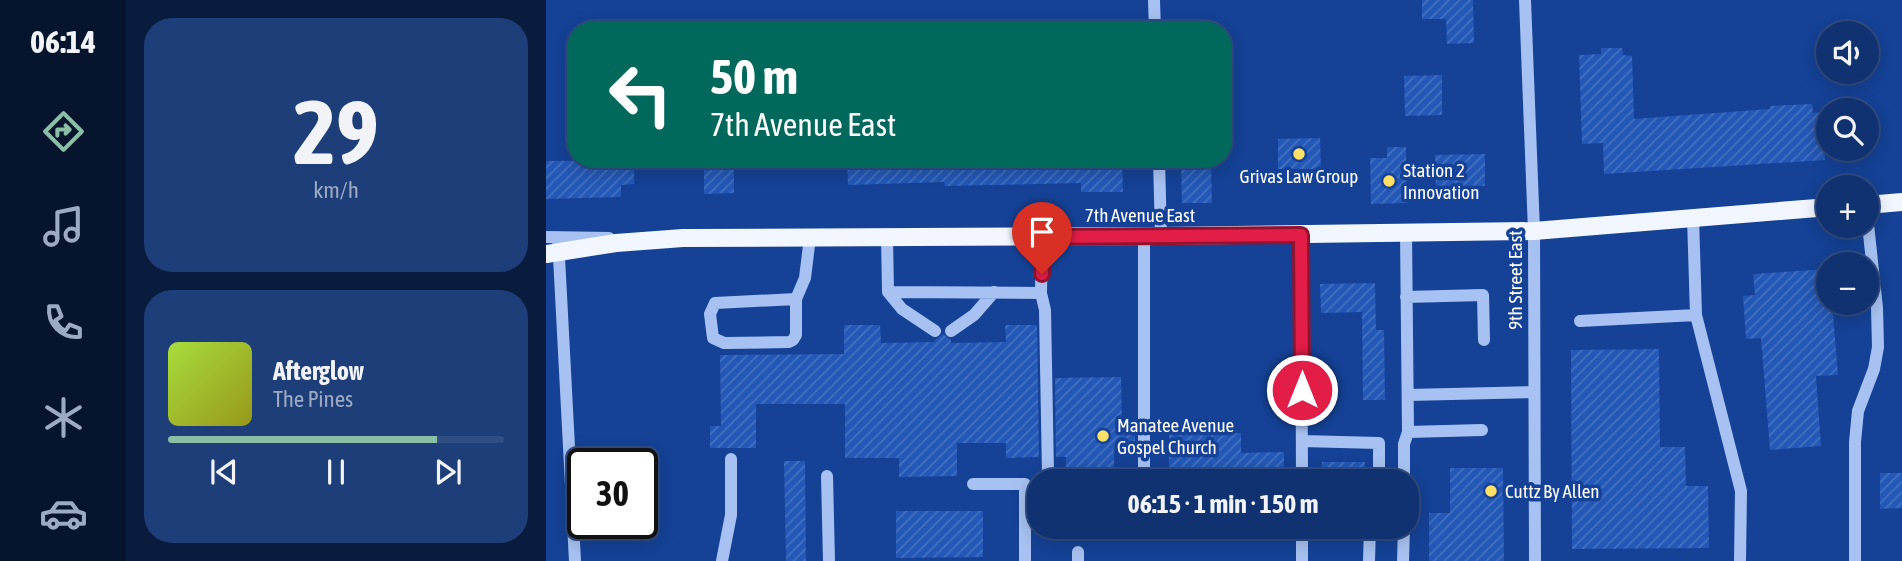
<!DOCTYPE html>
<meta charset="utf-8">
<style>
:root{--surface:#103271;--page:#1e3e79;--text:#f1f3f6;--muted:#9caac3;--line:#304d84;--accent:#8abfa5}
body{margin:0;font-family:"Asap Condensed",sans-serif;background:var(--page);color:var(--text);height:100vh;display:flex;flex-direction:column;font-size:26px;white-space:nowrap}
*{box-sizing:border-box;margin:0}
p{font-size:23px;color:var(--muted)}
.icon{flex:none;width:38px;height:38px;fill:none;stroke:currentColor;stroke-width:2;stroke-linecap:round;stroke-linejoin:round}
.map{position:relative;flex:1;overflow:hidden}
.drawer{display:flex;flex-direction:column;gap:18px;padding:18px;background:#091c3e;width:420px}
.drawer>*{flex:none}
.top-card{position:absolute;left:21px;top:21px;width:665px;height:147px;border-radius:28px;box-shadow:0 4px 18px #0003,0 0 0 2px var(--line);background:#00695c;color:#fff;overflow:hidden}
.fabs{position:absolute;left:1270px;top:21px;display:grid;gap:14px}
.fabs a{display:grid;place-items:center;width:63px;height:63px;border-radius:50%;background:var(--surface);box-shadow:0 4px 18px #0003,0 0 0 2px var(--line);font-size:35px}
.speed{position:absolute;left:21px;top:448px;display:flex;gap:14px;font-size:35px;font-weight:700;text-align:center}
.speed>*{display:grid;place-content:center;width:91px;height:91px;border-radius:50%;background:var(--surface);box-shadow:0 4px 18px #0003,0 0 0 2px var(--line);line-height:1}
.speed .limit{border:4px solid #111;border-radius:10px;background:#fff;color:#111}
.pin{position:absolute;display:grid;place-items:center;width:60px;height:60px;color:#fff;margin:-72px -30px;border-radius:50% 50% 50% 0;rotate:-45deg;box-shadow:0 0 7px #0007}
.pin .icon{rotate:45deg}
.me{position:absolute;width:77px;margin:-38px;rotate:0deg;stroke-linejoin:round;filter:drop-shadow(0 0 5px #0008)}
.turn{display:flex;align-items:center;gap:24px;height:147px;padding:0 28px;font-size:32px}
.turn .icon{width:91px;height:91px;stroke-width:2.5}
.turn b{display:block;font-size:49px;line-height:60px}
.drawer .widget{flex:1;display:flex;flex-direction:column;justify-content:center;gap:10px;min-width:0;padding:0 24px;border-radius:28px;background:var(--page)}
.drawer .dial{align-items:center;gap:0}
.dial b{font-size:91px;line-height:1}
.song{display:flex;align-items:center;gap:21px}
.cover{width:84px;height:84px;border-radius:10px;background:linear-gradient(135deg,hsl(80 70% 55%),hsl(60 70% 35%))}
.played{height:7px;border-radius:4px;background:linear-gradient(90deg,var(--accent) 80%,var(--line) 80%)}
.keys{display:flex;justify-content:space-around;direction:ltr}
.trip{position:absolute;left:481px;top:469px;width:392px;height:70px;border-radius:28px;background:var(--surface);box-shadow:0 4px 18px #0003,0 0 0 2px var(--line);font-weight:700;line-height:70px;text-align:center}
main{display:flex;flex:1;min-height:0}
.menu{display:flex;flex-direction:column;width:126px;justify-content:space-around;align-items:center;background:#06142d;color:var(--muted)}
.menu .icon{width:49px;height:49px}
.menu .active{color:var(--accent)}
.menu b{font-size:32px;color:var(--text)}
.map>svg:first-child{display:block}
</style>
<main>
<nav class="menu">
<b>06:14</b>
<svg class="icon active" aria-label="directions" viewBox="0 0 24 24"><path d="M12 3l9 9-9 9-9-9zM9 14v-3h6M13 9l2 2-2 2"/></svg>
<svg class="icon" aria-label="music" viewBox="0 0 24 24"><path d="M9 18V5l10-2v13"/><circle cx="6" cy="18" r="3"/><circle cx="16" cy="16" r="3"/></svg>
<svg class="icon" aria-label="phone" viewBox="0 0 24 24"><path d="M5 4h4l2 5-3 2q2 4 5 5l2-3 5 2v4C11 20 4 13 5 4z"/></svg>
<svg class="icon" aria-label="climate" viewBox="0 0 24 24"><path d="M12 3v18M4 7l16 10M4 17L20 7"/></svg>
<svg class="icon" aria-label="car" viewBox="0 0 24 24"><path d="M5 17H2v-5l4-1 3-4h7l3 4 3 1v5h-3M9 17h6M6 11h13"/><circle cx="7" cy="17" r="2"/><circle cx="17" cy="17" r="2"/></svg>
</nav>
<section class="drawer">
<div class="widget dial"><b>29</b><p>km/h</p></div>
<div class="widget">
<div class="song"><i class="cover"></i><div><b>Afterglow</b><p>The Pines</p></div></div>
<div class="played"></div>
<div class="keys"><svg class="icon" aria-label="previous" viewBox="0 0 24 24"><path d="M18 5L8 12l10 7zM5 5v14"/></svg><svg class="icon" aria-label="pause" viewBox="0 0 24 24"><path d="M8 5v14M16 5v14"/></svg><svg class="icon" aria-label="next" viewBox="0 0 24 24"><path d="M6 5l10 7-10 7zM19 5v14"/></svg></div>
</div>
</section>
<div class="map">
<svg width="1356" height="561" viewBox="0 0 1356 561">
<defs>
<pattern id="building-hatch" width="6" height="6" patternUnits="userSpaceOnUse" patternTransform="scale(1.75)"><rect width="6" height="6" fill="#2358b6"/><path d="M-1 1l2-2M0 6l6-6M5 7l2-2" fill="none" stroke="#4471c1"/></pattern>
</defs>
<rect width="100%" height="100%" fill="#154297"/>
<path fill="url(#building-hatch)" d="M 876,0 L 927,0 L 928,43 L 901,44 L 900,19 L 876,19 Z
M 1055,48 L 1076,48 L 1077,55 L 1086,56 L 1088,119 L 1224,109 L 1224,106 L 1266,104 L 1267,113 L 1275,112 L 1279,160 L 1058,174 L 1057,143 L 1036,144 L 1033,55 L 1055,54 Z
M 896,75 L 896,115 L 859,116 L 858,76 Z
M 774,138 L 775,169 L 732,169 L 732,139 Z
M 841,147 L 860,147 L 861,203 L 825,204 L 824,158 L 841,158 Z
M 939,154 L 939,186 L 890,187 L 889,155 Z
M 301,159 L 506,159 L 506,168 L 549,167 L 549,159 L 576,159 L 577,192 L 535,192 L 535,183 L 399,186 L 398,182 L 302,185 Z
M 88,160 L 88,184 L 75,185 L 75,197 L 0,199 L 0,161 Z
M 635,164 L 665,164 L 666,203 L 636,203 Z
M 158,167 L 188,167 L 188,193 L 158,194 Z
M 1283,269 L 1283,303 L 1286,303 L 1292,375 L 1270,376 L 1275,446 L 1224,450 L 1215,338 L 1200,339 L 1197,296 L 1209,295 L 1207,274 Z
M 829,283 L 830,330 L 838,330 L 839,400 L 817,400 L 816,312 L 775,313 L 774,284 Z
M 298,325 L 334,325 L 335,343 L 389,342 L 389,340 L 397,334 L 405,340 L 405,343 L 460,342 L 459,325 L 491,325 L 493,457 L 460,458 L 460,443 L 411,443 L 411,476 L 353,477 L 353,458 L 299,458 L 299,404 L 210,404 L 210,448 L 164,448 L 164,426 L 175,426 L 174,355 L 298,354 Z
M 1113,349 L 1114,447 L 1139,447 L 1140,486 L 1162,486 L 1163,548 L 1026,549 L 1025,350 Z
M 575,377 L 576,423 L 589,423 L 589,449 L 568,449 L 568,481 L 520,481 L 520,457 L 510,457 L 509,378 Z
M 695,433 L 695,453 L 738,452 L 738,469 L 623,471 L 623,434 Z
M 238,461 L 259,461 L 260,561 L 240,561 Z
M 776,462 L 819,462 L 819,481 L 776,481 Z
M 904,468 L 957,468 L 958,561 L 883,561 L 883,513 L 904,513 Z
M 1334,473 L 1356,473 L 1356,508 L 1334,509 Z
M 350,511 L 437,511 L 437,557 L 350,558 Z"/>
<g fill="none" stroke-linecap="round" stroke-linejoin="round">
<path stroke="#a7c2f2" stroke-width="12" d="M 608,0 L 609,30
M 979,0 L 988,231 L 989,561
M 613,159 L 615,236
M 1147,217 L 1150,315
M 755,235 L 756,481
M 0,237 L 63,238
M 341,237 L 342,292 L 495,293 L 496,237
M 12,238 L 29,561
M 342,292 L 356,309 L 389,331
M 495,293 L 499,310 L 502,474 L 499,481
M 860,297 L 937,295 L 938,340
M 250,299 L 250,335 L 247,340 L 243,342 L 178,343 L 167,338 L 164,314 L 169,303 L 250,299 L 259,278 L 264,237
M 1034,321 L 1150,315 L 1195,491 L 1194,561
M 405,331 L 428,315 L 448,292
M 862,395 L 988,392
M 862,432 L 936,430
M 756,441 L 833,443 L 833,481
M 281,476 L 283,561
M 598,481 L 598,236
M 858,481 L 858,444 L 862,432 L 860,233
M 427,484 L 479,484 L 479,561
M 756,527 L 756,561
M 532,552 L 532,561
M 176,561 L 185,515 L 185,459
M 823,561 L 824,527
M 857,561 L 858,527
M 1309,561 L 1309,442 L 1312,411 L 1328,369 L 1332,347 L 1331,308 L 1321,215"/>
<path stroke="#f2f6ff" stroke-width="18" d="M 1321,205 L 1356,202
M 0,254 L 70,243 L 137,238 L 615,236 L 988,231 L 1283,207"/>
</g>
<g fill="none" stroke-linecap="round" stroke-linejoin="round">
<g stroke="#92132f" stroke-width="18">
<path id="route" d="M 496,274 L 496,237 L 755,235 L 756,390"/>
</g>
<use href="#route" stroke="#e11d48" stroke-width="12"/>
</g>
<g fill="#ffe168" stroke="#154297" stroke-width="2.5">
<circle cx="753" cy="154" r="7"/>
<circle cx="843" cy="181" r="7"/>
<circle cx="557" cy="436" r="7"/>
<circle cx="945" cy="491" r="7"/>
</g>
<g text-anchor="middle" stroke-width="7" stroke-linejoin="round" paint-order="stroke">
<g font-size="19" fill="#fff" stroke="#154297" text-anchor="start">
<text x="857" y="177">Station 2<tspan x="857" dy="22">Innovation</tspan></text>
<text x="753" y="183" text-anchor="middle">Grivas Law Group</text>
<text x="571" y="432">Manatee Avenue<tspan x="571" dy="22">Gospel Church</tspan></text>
<text x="959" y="498">Cuttz By Allen</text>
</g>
<g font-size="19" fill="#fff" stroke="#154297">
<text x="594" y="222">7th Avenue East</text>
<text transform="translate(969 280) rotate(-90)" y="7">9th Street East</text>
</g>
</g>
</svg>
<div class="fabs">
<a><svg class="icon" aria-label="sound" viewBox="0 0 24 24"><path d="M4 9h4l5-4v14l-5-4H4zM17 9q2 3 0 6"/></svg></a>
<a><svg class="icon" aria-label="search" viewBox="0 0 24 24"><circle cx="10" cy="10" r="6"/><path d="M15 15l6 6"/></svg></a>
<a>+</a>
<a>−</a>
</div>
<div class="speed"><div class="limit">30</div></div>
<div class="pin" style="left:496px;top:274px;background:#d93025"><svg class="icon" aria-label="arrive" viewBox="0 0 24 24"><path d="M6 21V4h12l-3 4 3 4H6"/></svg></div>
<svg class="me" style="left:756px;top:390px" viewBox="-20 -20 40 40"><circle r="17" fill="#e11d48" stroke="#fff" stroke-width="3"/><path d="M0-11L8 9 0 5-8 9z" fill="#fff"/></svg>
<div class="trip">06:15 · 1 min · 150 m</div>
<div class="top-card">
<div class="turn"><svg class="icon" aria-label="left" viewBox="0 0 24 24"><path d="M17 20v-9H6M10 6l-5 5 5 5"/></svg><div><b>50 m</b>7th Avenue East</div></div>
</div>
</div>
</main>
